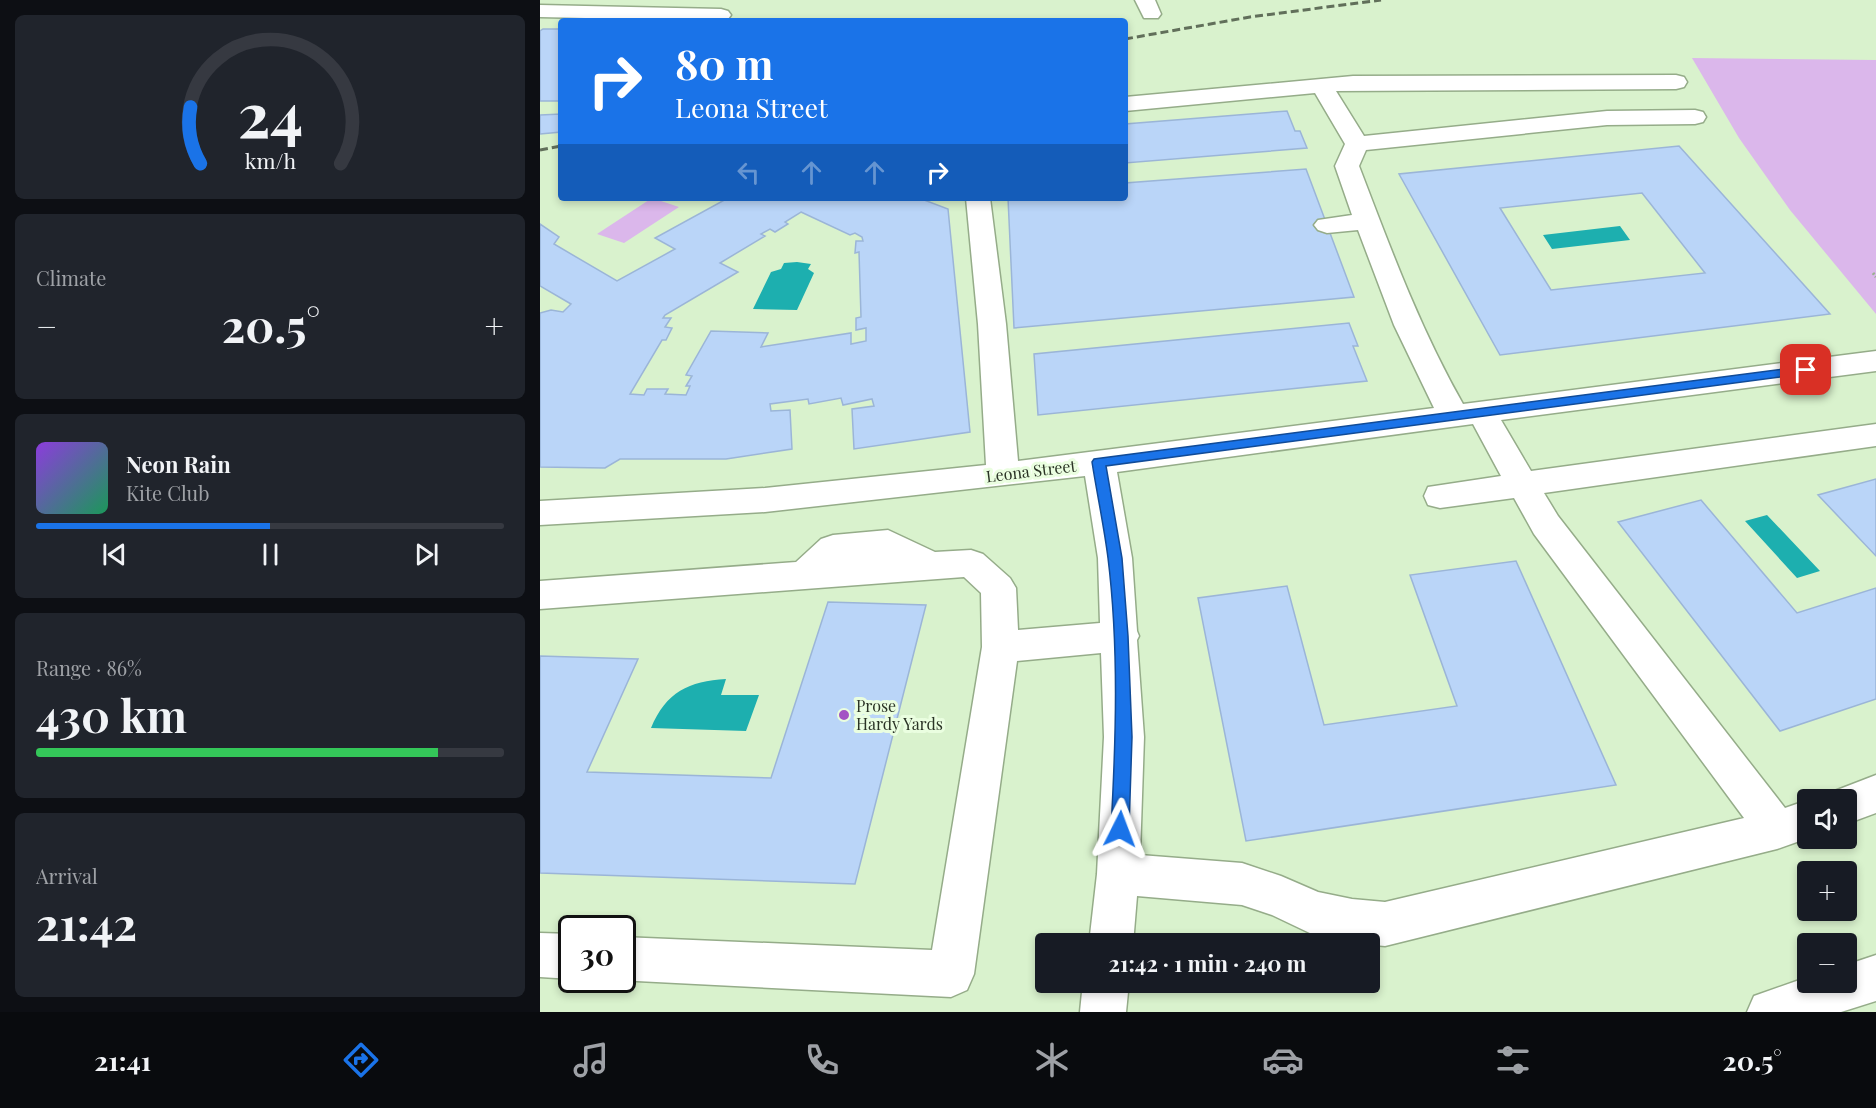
<!DOCTYPE html>
<meta charset="utf-8">
<style>
:root{--surface:#171b24;--page:#20242c;--text:#f1f3f6;--muted:#9ea1a6;--line:#363941;--accent:#1a73e8}
body{margin:0;font-family:"Playfair Display",serif;background:var(--page);color:var(--text);height:100vh;display:flex;flex-direction:column;font-size:22px;white-space:nowrap}
*{box-sizing:border-box;margin:0}
p{font-size:20px;color:var(--muted)}
.icon{flex:none;width:33px;height:33px;fill:none;stroke:currentColor;stroke-width:2;stroke-linecap:round;stroke-linejoin:round}
.map{position:relative;flex:1;overflow:hidden}
.details{display:flex;flex-direction:column;gap:15px;padding:15px;background:#0d0f14;width:540px}
.details>*{flex:none}
.hud{position:absolute;left:18px;top:18px;width:570px;height:183px;border-radius:6px;box-shadow:0 3px 9px #0003;background:#1a73e8;color:#fff;overflow:hidden}
.buttons{position:absolute;left:1257px;top:789px;display:grid;gap:12px}
.buttons a{display:grid;place-items:center;width:60px;height:60px;border-radius:6px;background:var(--surface);box-shadow:0 3px 9px #0003;font-size:30px}
.speed{position:absolute;left:18px;top:915px;display:flex;gap:12px;font-size:30px;font-weight:700;text-align:center}
.speed>*{display:grid;place-content:center;width:78px;height:78px;border-radius:50%;background:var(--surface);box-shadow:0 3px 9px #0003;line-height:1}
.speed .limit{border:3px solid #111;border-radius:9px;background:#fff;color:#111}
.pin{position:absolute;display:grid;place-items:center;width:51px;height:51px;color:#fff;margin:-26px;border-radius:12px;box-shadow:0 3px 9px #0006}
.me{position:absolute;width:66px;margin:-33px;rotate:3deg;stroke-linejoin:round;filter:drop-shadow(0 0 4px #0008)}
.turn{display:flex;align-items:center;gap:21px;height:126px;padding:0 18px;font-size:27px}
.turn .icon{width:78px;height:78px;stroke-width:2.5}
.turn b{display:block;font-size:42px;line-height:51px}
.lanes{display:flex;align-items:center;height:57px;padding:0 18px;background:#0003;justify-content:center;gap:30px;direction:ltr}
.lanes .off{opacity:.35}
.big{font-size:45px;font-weight:700;line-height:1.1}
.details .card{flex:1;display:flex;flex-direction:column;justify-content:center;gap:9px;min-width:0;padding:0 21px;border-radius:9px;background:var(--page)}
.details .dial{align-items:center;gap:0}
.dial svg{height:156px;overflow:visible;fill:none;stroke:var(--line);stroke-width:7;stroke-linecap:round;text-anchor:middle}
.dial text{fill:var(--text);stroke:none}
.song{display:flex;align-items:center;gap:18px}
.cover{width:72px;height:72px;border-radius:9px;background:linear-gradient(135deg,hsl(270 70% 55%),hsl(150 70% 35%))}
.played{height:6px;border-radius:3px;background:linear-gradient(90deg,var(--accent) 50%,var(--line) 50%)}
.keys{display:flex;justify-content:space-around;direction:ltr}
.heat{display:flex;justify-content:space-between;align-items:center;font-size:33px;direction:ltr}
.charge{height:9px;border-radius:4px;background:linear-gradient(90deg,#34c759 86%,var(--line) 0)}
.trip{position:absolute;left:495px;top:933px;width:345px;height:60px;border-radius:6px;background:var(--surface);box-shadow:0 3px 9px #0003;font-weight:700;line-height:60px;text-align:center}
.tabs{display:flex;height:96px;justify-content:space-around;align-items:center;background:#090b0e;color:var(--muted)}
.tabs .icon{width:42px;height:42px}
.tabs .active{color:var(--accent)}
.tabs b{font-size:27px;color:var(--text)}
main{display:flex;flex:1;min-height:0}
.map>svg:first-child{display:block}
</style>
<main>
<section class="details">
<div class="card dial"><svg viewBox="0 0 100 80">
<path d="M14 69A42 42 0 1 1 86 69"/>
<path d="M14 69A42 42 0 0 1 9 40" stroke="#1a73e8"/>
<text x="50" y="56" font-size="32" font-weight="700">24</text>
<text x="50" y="72" font-size="11">km/h</text>
</svg></div>
<div class="card"><p>Climate</p>
<div class="heat"><a>−</a><b class="big">20.5°</b><a>+</a></div>
</div>
<div class="card">
<div class="song"><i class="cover"></i><div><b>Neon Rain</b><p>Kite Club</p></div></div>
<div class="played"></div>
<div class="keys"><svg class="icon" aria-label="previous" viewBox="0 0 24 24"><path d="M18 5L8 12l10 7zM5 5v14"/></svg><svg class="icon" aria-label="pause" viewBox="0 0 24 24"><path d="M8 5v14M16 5v14"/></svg><svg class="icon" aria-label="next" viewBox="0 0 24 24"><path d="M6 5l10 7-10 7zM19 5v14"/></svg></div>
</div>
<div class="card"><p>Range · 86%</p><b class="big">430 km</b><div class="charge"></div></div>
<div class="card"><p>Arrival</p><b class="big">21:42</b></div>
</section>
<div class="map">
<svg width="1336" height="1012" viewBox="0 0 1336 1012">
<rect width="100%" height="100%" fill="#d9f2cd"/>
<path fill="#dbb7eb" d="M 1152,58 L 1336,60 L 1336,314 L 1250,210 L 1199,138 Z
M 112,198 L 139,207 L 84,243 L 57,234 Z"/>
<path fill="#1dafaf" d="M 1080,226 L 1090,240 L 1012,249 L 1003,235 Z
M 257,262 L 271,264 L 268,269 L 274,273 L 257,310 L 213,309 L 231,272 L 241,269 L 244,263 Z
M 1227,515 L 1280,571 L 1257,578 L 1205,521 Z
M 186,679 L 181,695 L 219,695 L 206,731 L 111,728 C 126,692 149,681 186,679 Z"/>
<path fill="#bad5f8" stroke="#9bb5d7" stroke-width="1.5" fill-rule="evenodd" d="M 3,29 L 21,29 L 21,101 L 0,101 L 0,31 Z
M 747,111 L 755,131 L 760,131 L 767,148 L 585,163 L 585,124 Z
M 21,114 L 21,132 L 0,134 L 0,115 Z
M 1139,146 L 1290,314 L 960,355 L 859,174 ZM 1102,193 L 1165,273 L 1011,290 L 960,208 Z
M 766,169 L 814,297 L 474,328 L 468,198 L 585,198 L 585,183 Z
M 188,198 L 379,198 L 408,209 L 430,432 L 314,449 L 312,409 L 334,406 L 332,399 L 303,405 L 301,398 L 269,404 L 268,399 L 230,404 L 231,411 L 250,410 L 252,449 L 186,459 L 80,459 L 65,468 L 0,467 L 0,313 L 11,310 L 23,312 L 31,304 L 0,286 L 0,224 L 19,237 L 14,244 L 77,281 L 135,249 L 115,238 ZM 261,212 L 310,235 L 315,233 L 322,237 L 323,241 L 316,241 L 315,253 L 319,252 L 321,317 L 316,318 L 316,330 L 326,328 L 326,341 L 311,344 L 311,333 L 221,347 L 228,333 L 171,331 L 146,375 L 152,376 L 146,386 L 150,386 L 146,395 L 125,394 L 128,389 L 107,389 L 104,395 L 90,394 L 122,340 L 126,340 L 132,328 L 125,327 L 131,318 L 123,318 L 125,315 L 198,272 L 180,263 L 225,236 L 221,234 L 230,229 L 235,232 L 248,224 L 245,222 Z
M 809,323 L 818,346 L 813,346 L 827,381 L 498,415 L 494,354 Z
M 1336,479 L 1336,556 L 1278,495 Z
M 1161,500 L 1257,613 L 1336,588 L 1336,699 L 1240,731 L 1078,522 Z
M 976,561 L 1076,785 L 706,841 L 658,598 L 747,586 L 784,725 L 917,706 L 870,575 Z
M 288,602 L 386,605 L 315,884 L 0,873 L 0,656 L 98,659 L 47,772 L 231,778 Z"/>
<g fill="none" stroke-linecap="round" stroke-linejoin="round">
<g stroke="#95ac89" stroke-width="3">
<path id="minor" d="M 595,0 L 615,0 L 621,14 L 618,18 L 604,18 Z
M 0,5 L 181,9 L 188,11 L 191,15 L 188,19 L 181,21 L 0,17 Z
M 1136,75 L 1144,77 L 1147,82 L 1144,87 L 1136,89 L 796,91 L 824,136 L 1067,111 L 1155,110 L 1163,112 L 1166,117 L 1163,122 L 1155,124 L 1067,125 L 826,150 L 819,166 C 850,247 880,329 923,404 L 1336,351 L 1336,371 L 961,420 L 991,471 L 1336,424 L 1336,446 L 1004,493 L 1018,516 L 1245,808 L 1268,800 L 1268,838 L 1237,849 L 845,946 L 812,943 L 774,935 L 732,915 L 702,905 L 597,896 L 593,944 L 549,944 L 557,874 L 564,737 L 561,653 L 477,661 L 434,974 L 427,990 L 411,997 L 77,980 L 82,980 L 82,937 L 392,950 L 442,647 L 441,593 L 424,577 L 0,609 L 0,581 L 256,562 L 281,539 L 293,535 L 348,530 L 395,552 L 431,550 L 443,554 L 470,578 L 476,588 L 478,630 L 560,623 L 558,558 L 545,476 L 225,512 L 0,525 L 0,501 L 225,488 L 446,465 L 438,324 L 426,198 L 450,198 L 466,324 L 478,461 L 894,408 L 854,325 L 818,230 L 787,233 L 778,230 L 774,225 L 778,220 L 812,215 L 795,166 L 805,144 L 775,93 L 585,111 L 585,97 L 813,76 ZM 933,424 L 961,476 L 888,487 L 884,496 L 888,505 L 900,508 L 974,498 L 994,534 L 1204,818 L 845,902 L 812,899 L 778,892 L 741,876 L 702,863 L 600,855 L 604,737 L 597,640 L 599,636 L 597,631 L 592,558 L 577,472 Z
M 1336,775 L 1336,813 L 1306,824 L 1306,800 L 1288,800 L 1292,792 Z
M 0,933 L 32,934 L 32,979 L 0,977 Z
M 1336,955 L 1336,1001 L 1301,1012 L 1207,1012 L 1214,996 L 1268,977 L 1268,982 L 1306,982 L 1306,965 Z
M 543,982 L 589,982 L 586,1012 L 540,1012 Z"/>
</g>
<path stroke="#9bae91" stroke-width="3" stroke-dasharray="2 2" stroke-linecap="butt" d="M 1333,273 L 1336,277"/>
<use href="#minor" fill="#fff" fill-rule="evenodd"/>
<path stroke="#616f5a" stroke-width="3" stroke-dasharray="8 4" stroke-linecap="butt" d="M 585,39 L 710,17 L 841,0
M 0,150 L 21,146"/>
</g>
<path fill="#1a73e8" stroke="#114b97" stroke-width="1.5" d="M 1266,366 L 1271,367 L 1271,373 L 566,466 L 582,558 L 588,636 L 592,737 L 589,829 L 586,834 L 580,837 L 574,834 L 571,829 C 576,739 579,647 568,558 C 564,526 557,494 552,462 L 554,459 Z"/>
<circle fill="#a353c4" stroke="#eafee0" stroke-width="2" cx="304" cy="715" r="6"/>
<g text-anchor="middle" stroke-width="6" stroke-linejoin="round" paint-order="stroke">
<g font-size="16" fill="#2a3325" stroke="#eafee0">
<text transform="translate(491 471) rotate(-7)" y="6">Leona Street</text>
</g>
<g font-size="16" fill="#2a3325" stroke="#eafee0" text-anchor="start">
<text x="316" y="712">Prose<tspan x="316" dy="18">Hardy Yards</tspan></text>
</g>
</g>
</svg>
<div class="buttons">
<a><svg class="icon" aria-label="sound" viewBox="0 0 24 24"><path d="M4 9h4l5-4v14l-5-4H4zM17 9q2 3 0 6"/></svg></a>
<a>+</a>
<a>−</a>
</div>
<div class="speed"><div class="limit">30</div></div>
<div class="pin" style="left:1266px;top:370px;background:#d93025"><svg class="icon" aria-label="arrive" viewBox="0 0 24 24"><path d="M6 21V4h12l-3 4 3 4H6"/></svg></div>
<svg class="me" style="left:580px;top:829px" viewBox="-20 -20 40 40"><path d="M0-17L14 15 0 8-14 15z" fill="#1a73e8" stroke="#fff" stroke-width="4"/></svg>
<div class="trip">21:42 · 1 min · 240 m</div>
<div class="hud">
<div class="turn"><svg class="icon" aria-label="right" viewBox="0 0 24 24"><path d="M7 20v-9h11M14 6l5 5-5 5"/></svg><div><b>80 m</b>Leona Street</div></div>
<div class="lanes"><svg class="icon off" aria-label="left" viewBox="0 0 24 24"><path d="M17 20v-9H6M10 6l-5 5 5 5"/></svg><svg class="icon off" aria-label="ahead" viewBox="0 0 24 24"><path d="M12 20V5M6 11l6-6 6 6"/></svg><svg class="icon off" aria-label="ahead" viewBox="0 0 24 24"><path d="M12 20V5M6 11l6-6 6 6"/></svg><svg class="icon" aria-label="right" viewBox="0 0 24 24"><path d="M7 20v-9h11M14 6l5 5-5 5"/></svg></div>
</div>
</div>
</main>
<nav class="tabs">
<b>21:41</b>
<svg class="icon active" aria-label="directions" viewBox="0 0 24 24"><path d="M12 3l9 9-9 9-9-9zM9 14v-3h6M13 9l2 2-2 2"/></svg>
<svg class="icon" aria-label="music" viewBox="0 0 24 24"><path d="M9 18V5l10-2v13"/><circle cx="6" cy="18" r="3"/><circle cx="16" cy="16" r="3"/></svg>
<svg class="icon" aria-label="phone" viewBox="0 0 24 24"><path d="M5 4h4l2 5-3 2q2 4 5 5l2-3 5 2v4C11 20 4 13 5 4z"/></svg>
<svg class="icon" aria-label="climate" viewBox="0 0 24 24"><path d="M12 3v18M4 7l16 10M4 17L20 7"/></svg>
<svg class="icon" aria-label="car" viewBox="0 0 24 24"><path d="M5 17H2v-5l4-1 3-4h7l3 4 3 1v5h-3M9 17h6M6 11h13"/><circle cx="7" cy="17" r="2"/><circle cx="17" cy="17" r="2"/></svg>
<svg class="icon" aria-label="filters" viewBox="0 0 24 24"><path d="M4 7h16M4 17h16"/><circle cx="9" cy="7" r="2"/><circle cx="15" cy="17" r="2"/></svg>
<b>20.5°</b>
</nav>
